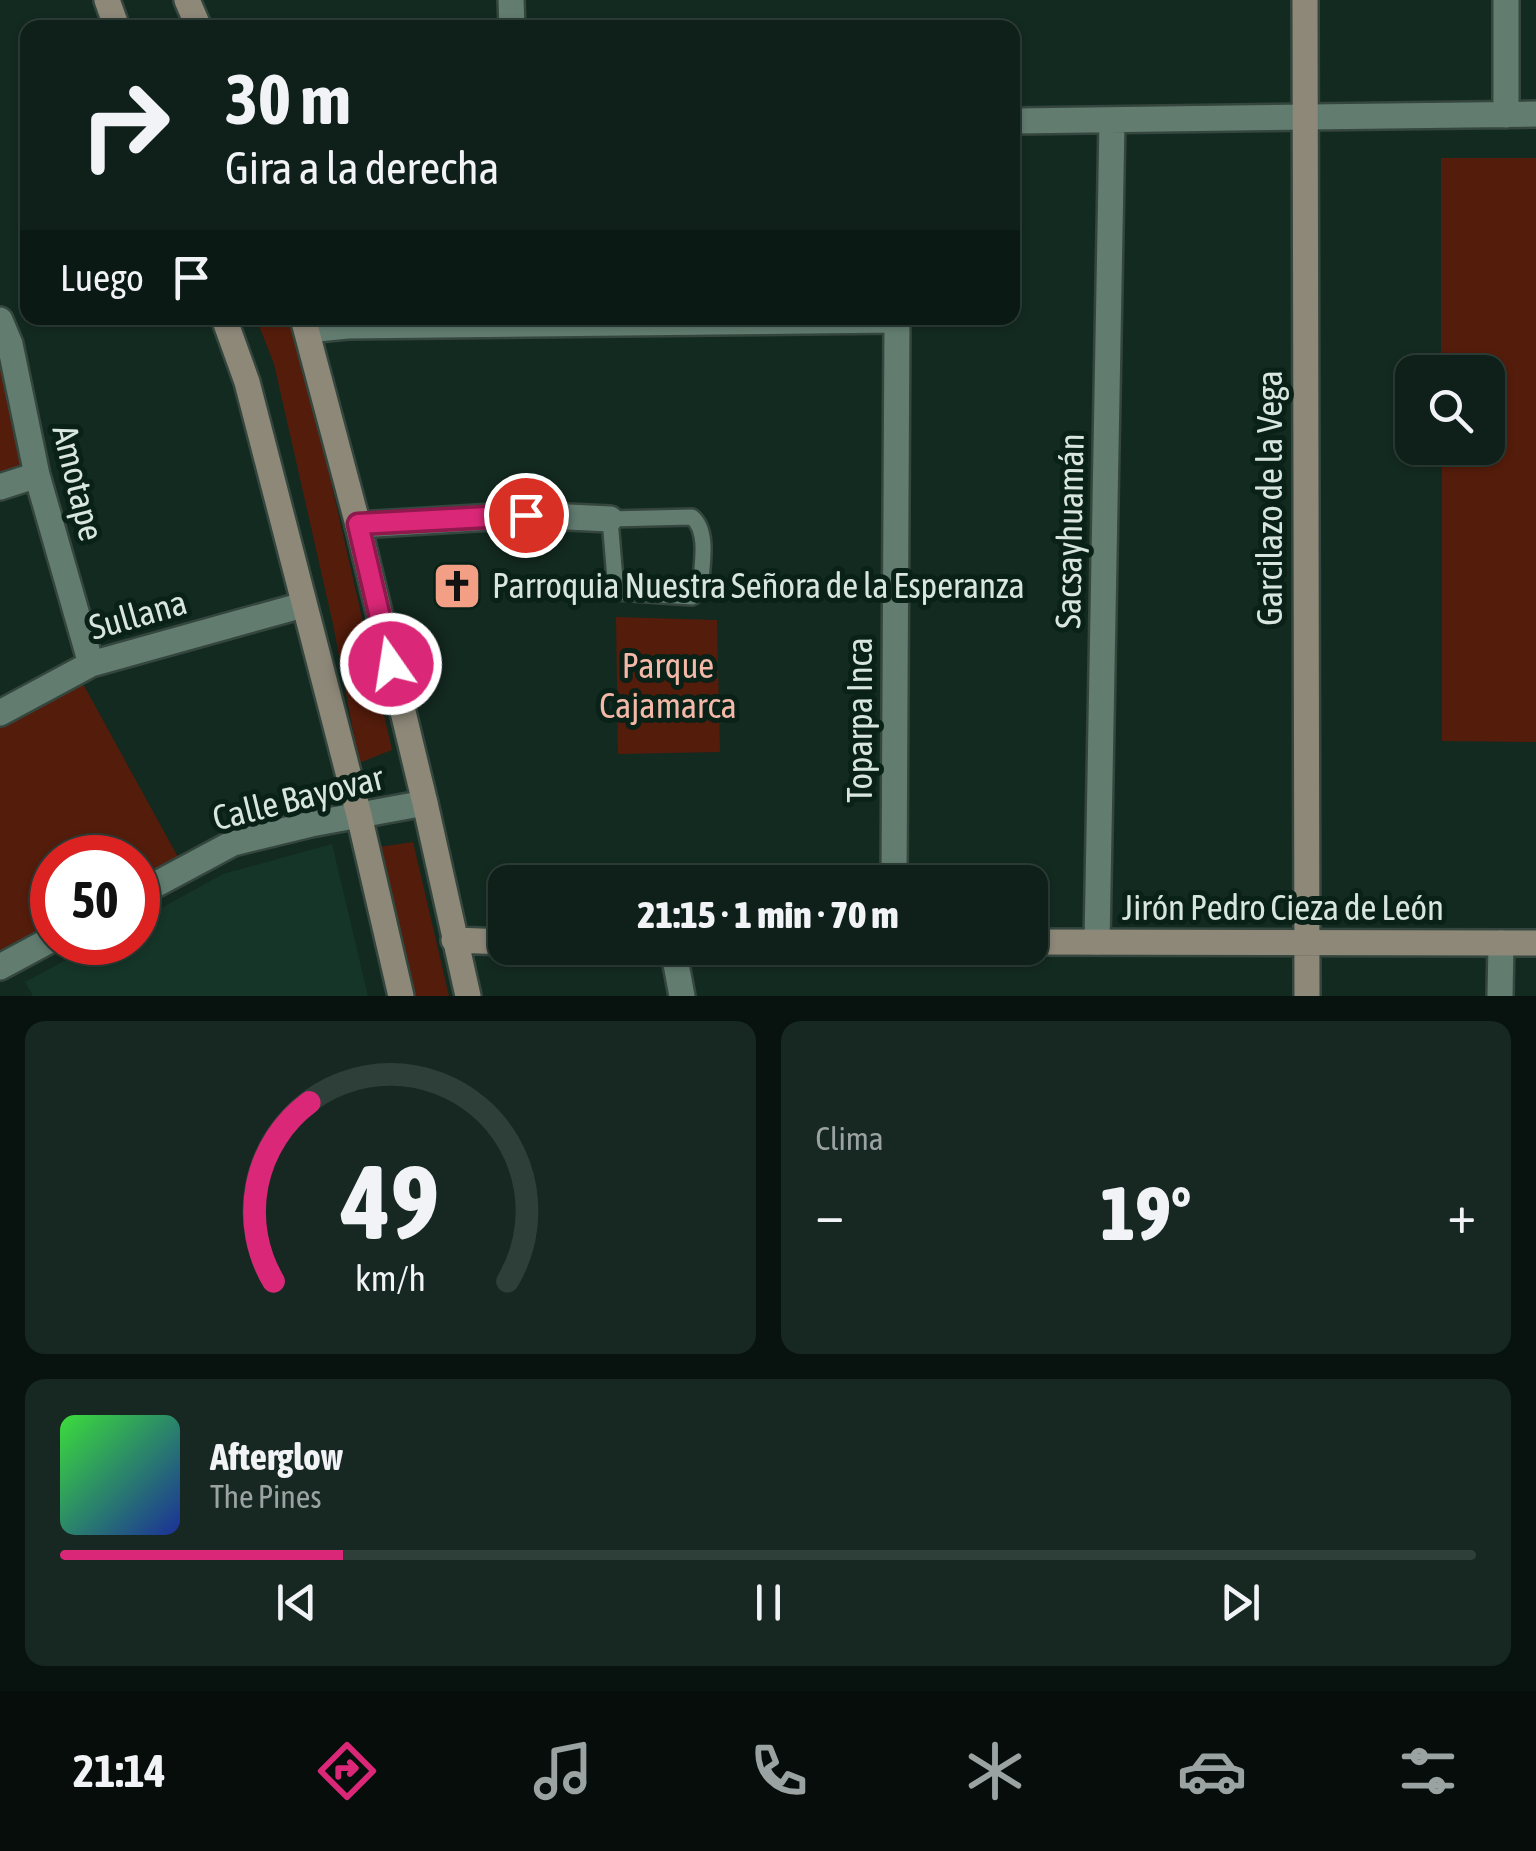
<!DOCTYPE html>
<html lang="es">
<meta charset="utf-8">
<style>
:root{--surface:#0e2019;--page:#172822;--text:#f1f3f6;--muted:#9ba3a2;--line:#2e3e38;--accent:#db2777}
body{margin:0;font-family:"Asap Condensed",sans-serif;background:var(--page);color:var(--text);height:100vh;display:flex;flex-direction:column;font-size:38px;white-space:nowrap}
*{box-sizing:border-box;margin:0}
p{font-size:32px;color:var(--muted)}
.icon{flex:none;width:55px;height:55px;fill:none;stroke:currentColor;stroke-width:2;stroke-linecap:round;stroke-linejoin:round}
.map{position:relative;height:996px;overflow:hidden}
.drawer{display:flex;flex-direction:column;gap:25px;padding:25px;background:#08120e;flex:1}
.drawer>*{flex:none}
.top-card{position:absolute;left:20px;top:20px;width:1000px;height:305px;border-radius:20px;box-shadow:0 2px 8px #0004,0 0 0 2px var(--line);background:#0e2019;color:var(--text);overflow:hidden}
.buttons{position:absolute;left:1395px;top:355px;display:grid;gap:20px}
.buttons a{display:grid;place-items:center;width:110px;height:110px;border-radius:20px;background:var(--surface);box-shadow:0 2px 8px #0004,0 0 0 2px var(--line);font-size:50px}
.speed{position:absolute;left:30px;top:835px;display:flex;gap:20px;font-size:50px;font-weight:700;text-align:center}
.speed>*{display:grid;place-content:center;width:130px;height:130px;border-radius:50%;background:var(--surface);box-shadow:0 2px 8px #0004,0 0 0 2px var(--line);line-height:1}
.speed .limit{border:15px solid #d22;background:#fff;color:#111}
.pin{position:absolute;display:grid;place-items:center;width:85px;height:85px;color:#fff;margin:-42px;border:5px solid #fff;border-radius:50%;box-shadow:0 2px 10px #0007}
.me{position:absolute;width:110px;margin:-55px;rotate:347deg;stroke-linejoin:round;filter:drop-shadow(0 0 8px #0008)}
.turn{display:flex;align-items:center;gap:35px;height:210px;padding:0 40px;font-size:45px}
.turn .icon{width:130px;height:130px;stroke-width:2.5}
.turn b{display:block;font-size:70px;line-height:85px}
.then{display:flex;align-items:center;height:95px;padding:0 40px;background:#0003;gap:20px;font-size:38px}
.big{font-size:75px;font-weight:800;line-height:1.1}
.drawer .widget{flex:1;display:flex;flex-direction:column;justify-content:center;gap:15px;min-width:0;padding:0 35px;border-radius:20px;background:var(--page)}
.drawer .dial{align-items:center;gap:0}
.dial svg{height:260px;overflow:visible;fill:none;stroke:var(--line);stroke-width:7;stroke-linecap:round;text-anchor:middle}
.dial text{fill:var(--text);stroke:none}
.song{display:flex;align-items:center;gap:30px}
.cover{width:120px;height:120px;border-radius:15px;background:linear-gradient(135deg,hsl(120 70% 55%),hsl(230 70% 35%))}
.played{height:10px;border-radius:5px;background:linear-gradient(90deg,var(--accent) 20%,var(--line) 20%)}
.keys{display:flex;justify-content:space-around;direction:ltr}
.heat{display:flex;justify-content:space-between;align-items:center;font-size:55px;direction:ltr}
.drawer .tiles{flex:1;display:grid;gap:25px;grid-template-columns:1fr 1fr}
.widget:last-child{grid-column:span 2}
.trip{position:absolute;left:488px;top:865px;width:560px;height:100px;border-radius:20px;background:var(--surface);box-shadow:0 2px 8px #0004,0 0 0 2px var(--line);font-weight:800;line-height:100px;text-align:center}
.tabs{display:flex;height:160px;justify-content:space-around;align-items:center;background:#060d0a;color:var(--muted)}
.tabs .icon{width:70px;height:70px}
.tabs .current{color:var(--accent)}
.tabs b{font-size:45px;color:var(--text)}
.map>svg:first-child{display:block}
</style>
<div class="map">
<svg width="1536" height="996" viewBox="0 0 1536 996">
<rect width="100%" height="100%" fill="#132a21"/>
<path fill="#153528" d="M 332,844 L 368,996 L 33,996 L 25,982 L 98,943 L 138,942 L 138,921 L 223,874 Z"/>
<path fill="#541c0b" d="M 1441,158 L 1536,158 L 1536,742 L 1442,741 L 1442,448 L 1488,448 L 1488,372 L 1441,372 Z
M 256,318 L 289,318 L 303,359 L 392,750 L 359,763 L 333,624 L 274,364 Z
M 0,366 L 5,379 L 22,466 L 0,477 Z
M 616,617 L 717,620 L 720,752 L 618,754 Z
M 82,682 L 179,859 L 138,882 L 138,858 L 52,858 L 52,928 L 0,956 L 0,727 Z
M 413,842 L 449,996 L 413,996 L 379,847 Z"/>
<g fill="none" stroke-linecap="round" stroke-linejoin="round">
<g stroke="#34463d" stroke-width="20">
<path id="lane" d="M 692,517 C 710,532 701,569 700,591 L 692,597 L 616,592 L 610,519 Z"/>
</g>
<g stroke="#34463d" stroke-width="30">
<path id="street" d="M 511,0 L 512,28
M 1506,115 L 1506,0
M 1012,121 L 1536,114
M 0,320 L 10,344 L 37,475 L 91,664
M 308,330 L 347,326 L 897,320
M 0,487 L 37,475
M 358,525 L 526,515 L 610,519
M 0,713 L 91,664 L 303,605
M 894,882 L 897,318
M 138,894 L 233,843 L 311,824 L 425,803
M 1097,942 L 1112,121
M 673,948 L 682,996
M 0,967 L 52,939
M 1500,996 L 1501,943"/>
</g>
<g stroke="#34463d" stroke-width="30">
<path id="secondary" d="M 107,0 L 117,28
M 187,0 L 199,28
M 1305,0 L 1307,996
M 224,318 L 247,382 L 359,815 L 401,996
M 303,318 L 358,525 L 425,803 L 468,996
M 454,940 L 505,942
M 1030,942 L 1536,943"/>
</g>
<use href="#lane" stroke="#627c70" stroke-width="15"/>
<use href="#street" stroke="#627c70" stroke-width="25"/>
<use href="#secondary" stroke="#8e8879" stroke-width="25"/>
</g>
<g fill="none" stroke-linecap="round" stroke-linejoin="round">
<g stroke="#8e194d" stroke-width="25">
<path id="route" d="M 391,664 L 358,524 L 526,515"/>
</g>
<use href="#route" stroke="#db2777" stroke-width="18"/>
</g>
<defs>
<g id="church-square" transform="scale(2.5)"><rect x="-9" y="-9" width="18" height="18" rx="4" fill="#f39f85" stroke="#092117"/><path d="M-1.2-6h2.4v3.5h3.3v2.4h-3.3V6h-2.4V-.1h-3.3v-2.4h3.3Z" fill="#111"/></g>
</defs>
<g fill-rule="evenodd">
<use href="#church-square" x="457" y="586"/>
</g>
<g text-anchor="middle" stroke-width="10" stroke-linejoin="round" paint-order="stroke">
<g font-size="35" fill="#d8e6df" stroke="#092117">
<text transform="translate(78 483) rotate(76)" y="12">Amotape</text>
<text transform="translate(1270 498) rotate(-90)" y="12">Garcilazo de la Vega</text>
<text transform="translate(1070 531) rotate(-89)" y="12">Sacsayhuamán</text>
<text transform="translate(138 615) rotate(-16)" y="12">Sullana</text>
<text transform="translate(860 720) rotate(-90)" y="12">Toparpa Inca</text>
<text transform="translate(298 798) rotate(-14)" y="12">Calle Bayovar</text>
<text x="1283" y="920">Jirón Pedro Cieza de León</text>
</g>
<g font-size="35" fill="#d8e6df" stroke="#092117" text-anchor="start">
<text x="492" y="598">Parroquia Nuestra Señora de la Esperanza</text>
</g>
<g font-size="35" fill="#f3b8a7" stroke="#092117">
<text x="668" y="678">Parque<tspan x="668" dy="40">Cajamarca</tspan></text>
</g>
</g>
</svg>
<div class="buttons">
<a><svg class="icon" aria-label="search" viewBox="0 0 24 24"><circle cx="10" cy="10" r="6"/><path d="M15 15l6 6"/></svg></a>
</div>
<div class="speed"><div class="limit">50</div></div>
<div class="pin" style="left:526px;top:515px;background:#d93025"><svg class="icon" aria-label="arrive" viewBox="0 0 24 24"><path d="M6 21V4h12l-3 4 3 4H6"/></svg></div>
<svg class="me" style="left:391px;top:664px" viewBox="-20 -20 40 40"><circle r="17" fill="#db2777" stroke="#fff" stroke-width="3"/><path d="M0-11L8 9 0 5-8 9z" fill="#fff"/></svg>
<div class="trip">21:15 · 1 min · 70 m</div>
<div class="top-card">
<div class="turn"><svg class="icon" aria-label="right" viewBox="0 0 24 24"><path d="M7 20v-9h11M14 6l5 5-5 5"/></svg><div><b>30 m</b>Gira a la derecha</div></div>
<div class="then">Luego<svg class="icon" aria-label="arrive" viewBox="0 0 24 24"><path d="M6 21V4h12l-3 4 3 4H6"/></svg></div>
</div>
</div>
<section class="drawer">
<div class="tiles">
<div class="widget dial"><svg viewBox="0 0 100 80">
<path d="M14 69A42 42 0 1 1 86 69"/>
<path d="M14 69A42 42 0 0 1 25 14" stroke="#db2777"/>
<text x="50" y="56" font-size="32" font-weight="700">49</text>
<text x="50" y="72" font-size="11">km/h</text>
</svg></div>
<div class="widget"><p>Clima</p>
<div class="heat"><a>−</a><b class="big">19°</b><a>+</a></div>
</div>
<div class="widget">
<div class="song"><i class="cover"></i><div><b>Afterglow</b><p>The Pines</p></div></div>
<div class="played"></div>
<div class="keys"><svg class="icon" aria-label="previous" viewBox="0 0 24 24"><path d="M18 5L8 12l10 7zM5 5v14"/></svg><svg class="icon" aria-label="pause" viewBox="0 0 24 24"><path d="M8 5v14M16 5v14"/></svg><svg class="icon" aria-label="next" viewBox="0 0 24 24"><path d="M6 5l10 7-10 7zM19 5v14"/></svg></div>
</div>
</div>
</section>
<nav class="tabs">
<b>21:14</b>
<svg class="icon current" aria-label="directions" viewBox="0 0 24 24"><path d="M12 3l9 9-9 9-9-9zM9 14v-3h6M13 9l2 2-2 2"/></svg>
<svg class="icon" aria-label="music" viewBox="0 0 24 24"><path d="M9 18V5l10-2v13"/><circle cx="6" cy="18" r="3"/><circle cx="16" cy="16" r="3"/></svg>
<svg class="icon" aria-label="phone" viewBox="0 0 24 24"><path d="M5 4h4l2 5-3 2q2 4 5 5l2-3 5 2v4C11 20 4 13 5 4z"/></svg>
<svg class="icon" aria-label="climate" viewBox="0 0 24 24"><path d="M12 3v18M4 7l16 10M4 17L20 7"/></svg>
<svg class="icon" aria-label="car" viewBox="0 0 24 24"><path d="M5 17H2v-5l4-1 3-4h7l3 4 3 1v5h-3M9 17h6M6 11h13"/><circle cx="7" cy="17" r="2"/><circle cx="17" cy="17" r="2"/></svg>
<svg class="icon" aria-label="filters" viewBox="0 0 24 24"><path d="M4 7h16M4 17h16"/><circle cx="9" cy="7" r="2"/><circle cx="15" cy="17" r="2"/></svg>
</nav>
